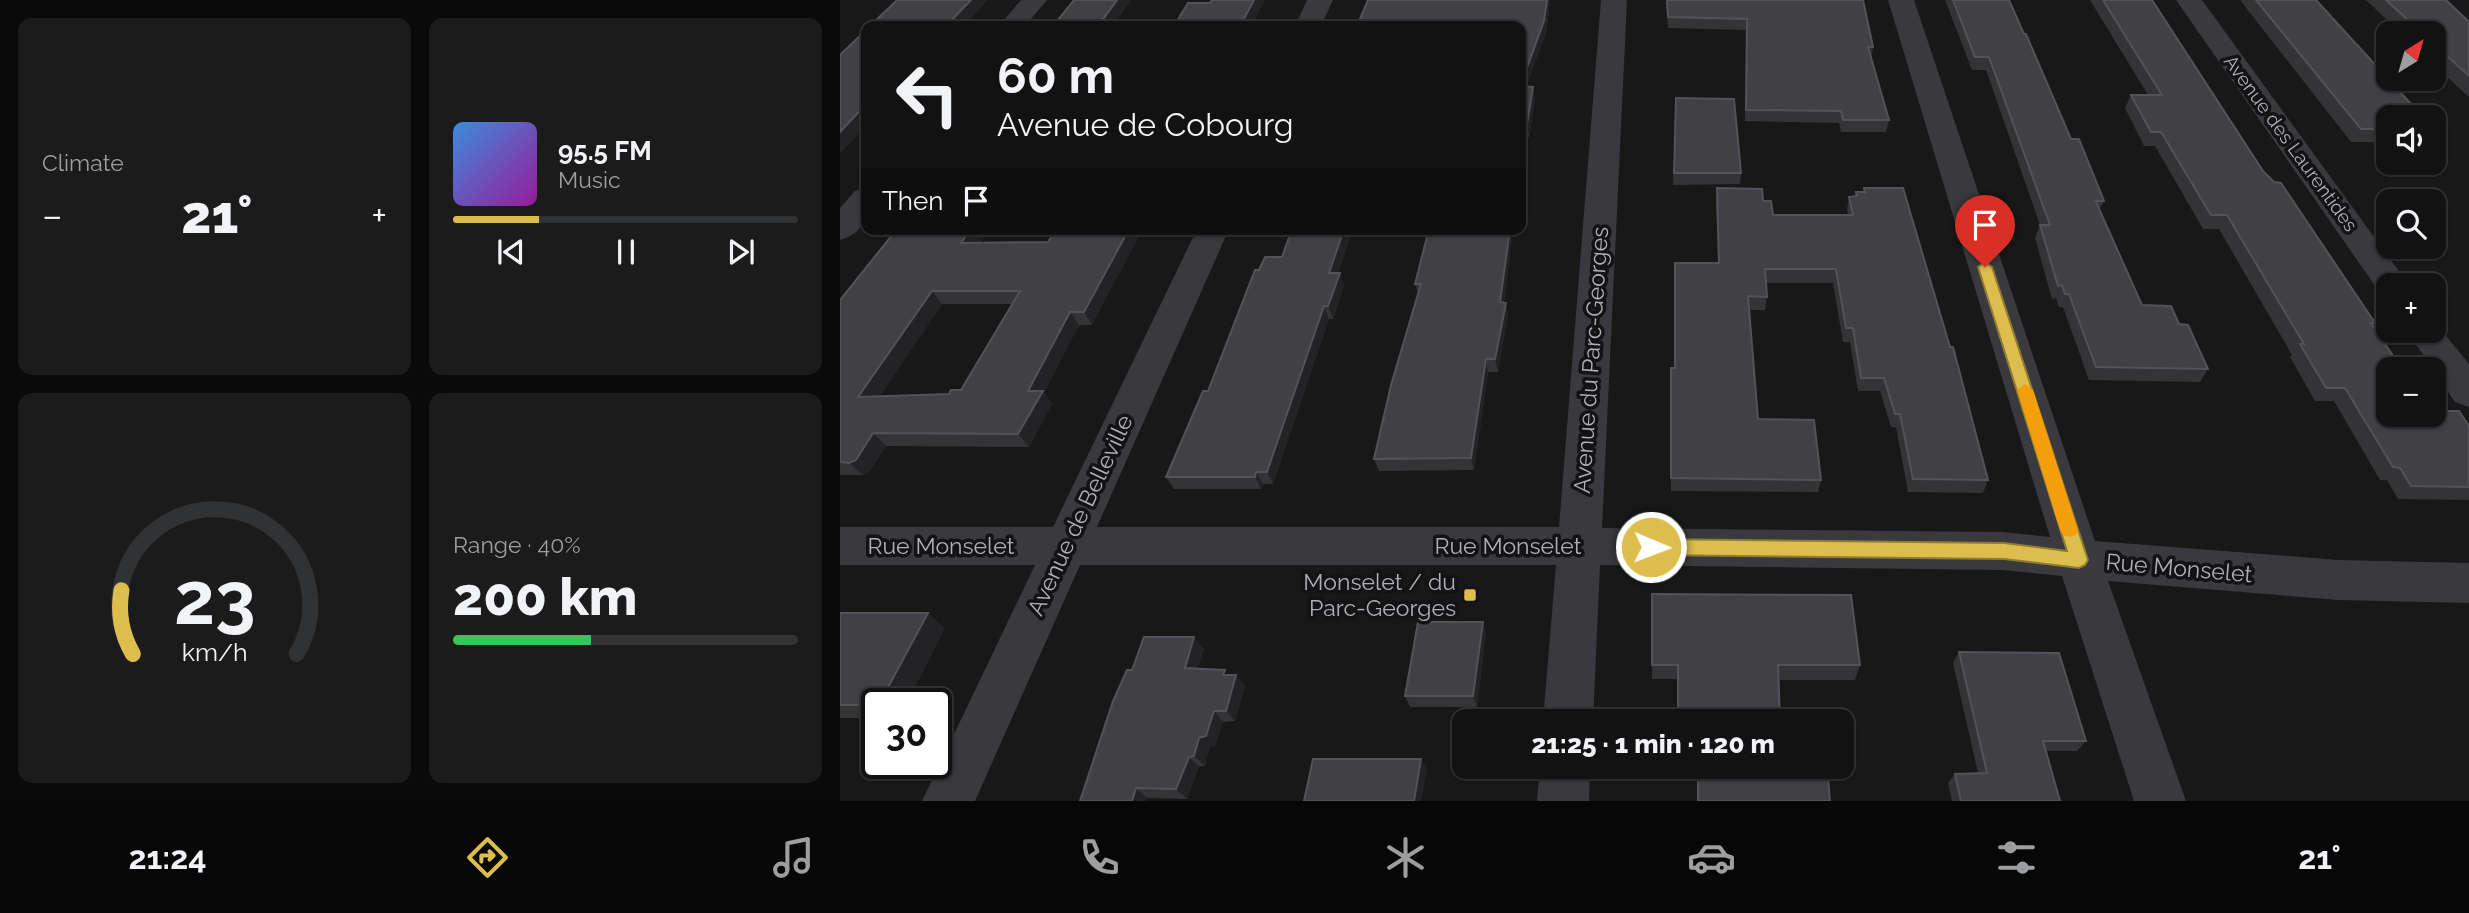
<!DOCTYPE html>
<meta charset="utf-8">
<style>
:root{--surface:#121213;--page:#1b1b1c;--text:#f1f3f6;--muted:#9c9ea0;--line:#313233;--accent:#ddbe4d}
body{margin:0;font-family:Raleway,sans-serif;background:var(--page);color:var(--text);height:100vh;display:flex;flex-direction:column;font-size:26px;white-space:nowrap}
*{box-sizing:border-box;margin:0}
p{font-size:23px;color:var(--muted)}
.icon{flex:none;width:38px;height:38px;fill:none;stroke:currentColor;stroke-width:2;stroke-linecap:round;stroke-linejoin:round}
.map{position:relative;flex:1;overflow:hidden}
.panel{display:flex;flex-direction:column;gap:18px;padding:18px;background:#0a0a0a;width:840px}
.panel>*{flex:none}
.banner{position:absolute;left:21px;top:21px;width:665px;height:214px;border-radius:14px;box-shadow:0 2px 5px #0004,0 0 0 2px var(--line);background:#121213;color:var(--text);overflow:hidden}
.needle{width:46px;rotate:37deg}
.buttons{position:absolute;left:1536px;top:21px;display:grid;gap:14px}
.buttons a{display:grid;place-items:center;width:70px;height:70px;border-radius:14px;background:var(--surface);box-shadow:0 2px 5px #0004,0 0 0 2px var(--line);font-size:35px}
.speed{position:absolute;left:21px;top:688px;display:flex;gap:14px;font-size:35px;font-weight:700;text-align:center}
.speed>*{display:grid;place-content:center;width:91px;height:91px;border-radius:50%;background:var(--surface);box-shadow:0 2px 5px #0004,0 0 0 2px var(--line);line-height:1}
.speed .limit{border:4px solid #111;border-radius:10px;background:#fff;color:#111}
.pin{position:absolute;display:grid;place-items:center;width:60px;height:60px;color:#fff;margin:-72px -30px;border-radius:50% 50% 50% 0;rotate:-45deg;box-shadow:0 0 7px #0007}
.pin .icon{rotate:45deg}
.me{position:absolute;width:77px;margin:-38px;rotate:91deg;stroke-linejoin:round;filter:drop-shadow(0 0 5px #0008)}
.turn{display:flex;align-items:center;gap:24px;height:147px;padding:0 21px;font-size:32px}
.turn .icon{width:91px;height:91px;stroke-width:2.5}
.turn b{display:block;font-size:49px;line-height:60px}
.then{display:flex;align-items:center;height:66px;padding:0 21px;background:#0003;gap:14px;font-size:26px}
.big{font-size:52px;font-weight:800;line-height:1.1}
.panel .card{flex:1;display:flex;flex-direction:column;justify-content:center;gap:10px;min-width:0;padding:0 24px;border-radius:14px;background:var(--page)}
.panel .dial{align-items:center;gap:0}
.dial svg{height:182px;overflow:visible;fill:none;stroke:var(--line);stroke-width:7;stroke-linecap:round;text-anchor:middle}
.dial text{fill:var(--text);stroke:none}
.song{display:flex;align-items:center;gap:21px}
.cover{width:84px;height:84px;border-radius:10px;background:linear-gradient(135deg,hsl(210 70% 55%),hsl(300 70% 35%))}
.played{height:7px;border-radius:4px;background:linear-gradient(90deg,var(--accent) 25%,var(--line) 25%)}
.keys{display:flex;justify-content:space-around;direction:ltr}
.heat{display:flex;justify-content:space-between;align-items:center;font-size:38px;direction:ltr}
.charge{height:10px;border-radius:5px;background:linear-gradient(90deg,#34c759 40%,var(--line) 0)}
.panel .tiles{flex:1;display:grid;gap:18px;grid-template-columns:repeat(2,1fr)}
.trip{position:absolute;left:612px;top:709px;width:402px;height:70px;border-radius:14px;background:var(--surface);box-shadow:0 2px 5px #0004,0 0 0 2px var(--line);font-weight:800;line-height:70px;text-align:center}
.tab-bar{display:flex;height:112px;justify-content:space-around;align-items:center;background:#070708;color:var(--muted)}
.tab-bar .icon{width:49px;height:49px}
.tab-bar .active{color:var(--accent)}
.tab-bar b{font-size:32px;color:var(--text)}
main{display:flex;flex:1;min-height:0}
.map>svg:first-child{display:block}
</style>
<main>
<section class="panel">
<div class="tiles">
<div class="card"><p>Climate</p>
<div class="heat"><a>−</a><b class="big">21°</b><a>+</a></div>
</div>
<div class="card">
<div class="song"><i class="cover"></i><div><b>95.5 FM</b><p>Music</p></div></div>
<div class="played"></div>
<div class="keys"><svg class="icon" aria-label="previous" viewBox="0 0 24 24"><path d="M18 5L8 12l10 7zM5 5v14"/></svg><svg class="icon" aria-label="pause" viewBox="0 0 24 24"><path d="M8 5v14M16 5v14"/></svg><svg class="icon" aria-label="next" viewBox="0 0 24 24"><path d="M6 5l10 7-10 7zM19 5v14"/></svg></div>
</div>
<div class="card dial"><svg viewBox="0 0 100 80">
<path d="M14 69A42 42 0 1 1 86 69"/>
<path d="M14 69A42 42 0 0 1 9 41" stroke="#ddbe4d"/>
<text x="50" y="56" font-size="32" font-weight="700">23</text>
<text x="50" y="72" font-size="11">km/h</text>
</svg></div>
<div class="card"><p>Range · 40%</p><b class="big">200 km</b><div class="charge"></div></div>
</div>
</section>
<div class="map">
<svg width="1629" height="801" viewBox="0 0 1629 801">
<rect width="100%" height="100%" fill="#181819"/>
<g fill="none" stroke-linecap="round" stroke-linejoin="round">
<path fill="#39393e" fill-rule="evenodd" d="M 181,0 L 207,0 L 185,26 L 159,26 Z
M 467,0 L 493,0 L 481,26 L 455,26 Z
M 761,0 L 787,0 L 762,528 L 1163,532 L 1210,537 L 1048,0 L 1074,0 L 1255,541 L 1499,560 L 1629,563 L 1629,603 L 1499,600 L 1268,581 L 1346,801 L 1294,801 L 1222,576 L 1163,570 L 760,565 L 753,721 L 703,721 L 716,565 L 240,565 L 135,801 L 82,801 L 195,565 L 0,565 L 0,527 L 213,527 L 357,229 L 389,229 L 257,527 L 719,527 Z
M 1336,0 L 1362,0 L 1569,285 L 1549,285 L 1549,296 L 1540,293 Z
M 26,188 C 27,212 28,232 0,240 L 0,208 L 15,191 Z
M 1594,321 L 1629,364 L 1629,407 L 1615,402 L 1567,331 L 1594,331 Z
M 700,766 L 750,766 L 749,801 L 697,801 Z"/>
</g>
<path fill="#343437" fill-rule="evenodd" d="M 528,0 L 710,0 L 706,33 L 686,86 L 693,87 L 695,99 L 689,137 L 686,137 L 681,173 L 681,26 Z
M 826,0 L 1023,0 L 1033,47 L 1031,58 L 1049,120 L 1046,132 L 1001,132 L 999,123 L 905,121 L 906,30 L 828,28 Z
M 1105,0 L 1169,0 L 1231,139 L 1264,201 L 1259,210 L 1302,305 L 1339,324 L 1368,369 L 1360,382 L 1249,380 L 1223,307 L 1219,307 L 1216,298 L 1212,299 L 1195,238 L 1200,225 L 1146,70 L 1132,70 Z
M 1250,0 L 1312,0 L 1423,171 L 1535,323 L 1533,325 L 1549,415 L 1629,426 L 1629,500 L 1558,499 L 1547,480 L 1540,480 L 1494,401 L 1475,401 L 1450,357 L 1452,355 L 1379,229 L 1363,229 L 1315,146 L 1304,146 L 1285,108 L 1291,95 L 1308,95 Z
M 1400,0 L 1476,0 L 1549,117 L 1549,142 L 1511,142 Z
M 1526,0 L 1606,0 L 1629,22 L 1629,97 L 1594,65 L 1594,33 L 1561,33 Z
M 836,98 L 901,173 L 900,184 L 833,185 Z
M 877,188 L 923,201 L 933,215 L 1008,215 L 1007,210 L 1009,197 L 1015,196 L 1016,192 L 1023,192 L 1024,188 L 1148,480 L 1143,493 L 1068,492 L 1056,427 L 1051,427 L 1040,391 L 1018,391 L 1010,342 L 1003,342 L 993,283 L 926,283 L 927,297 L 925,310 L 909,310 L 918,419 L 981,480 L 978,492 L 831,491 L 831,381 L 835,368 L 878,263 L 876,201 Z
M 149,229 L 140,243 L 208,242 L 252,325 L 239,325 L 204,392 L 212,404 L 189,447 L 46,446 L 29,472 L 23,475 L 0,475 L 0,300 ZM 102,304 L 172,304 L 121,390 L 109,394 L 40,396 Z
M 513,229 L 498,273 L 500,273 L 504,286 L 493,319 L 489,319 L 433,484 L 423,484 L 421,489 L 334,489 L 326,477 L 368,391 L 419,270 L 442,257 Z
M 589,229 L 673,229 L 664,302 L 666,303 L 668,315 L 658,372 L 648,372 L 634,470 L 539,471 L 534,459 L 578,294 L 575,284 Z
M 812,594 L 1020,665 L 1015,680 L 939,680 L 940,721 L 837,721 L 837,679 L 812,679 Z
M 0,613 L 105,628 L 66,704 L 37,704 L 37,718 L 0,718 Z
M 646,633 L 637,707 L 570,707 L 565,696 Z
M 364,649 L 357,669 L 390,675 L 405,686 L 395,721 L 383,722 L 375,746 L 369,748 L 365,766 L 359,766 L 347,799 L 307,798 L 240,801 L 292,670 Z
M 1119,652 L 1246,741 L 1237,751 L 1206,751 L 1220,801 L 1112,801 L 1108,783 L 1115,774 L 1138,773 L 1113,663 Z
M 857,766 L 987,766 L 990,801 L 857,801 Z"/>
<path fill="#232325" d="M 131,0 L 148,0 L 124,26 L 106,26 Z
M 277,0 L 291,0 L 273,26 L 258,26 Z
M 414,0 L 425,0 L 411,26 L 400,26 Z
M 707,0 L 710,0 L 706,33 L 682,99 L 681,84 Z
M 693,87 L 695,99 L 689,137 L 687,124 Z
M 26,104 L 26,126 L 0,154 L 0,132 Z
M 684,124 L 686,137 L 681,173 L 681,148 Z
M 131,229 L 149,229 L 131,256 L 121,243 Z
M 289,229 L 303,229 L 252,325 L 244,312 Z
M 504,229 L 513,229 L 494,286 L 489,273 Z
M 670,229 L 673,229 L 662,315 L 660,302 Z
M 500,273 L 504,286 L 493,319 L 488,306 Z
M 92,291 L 102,304 L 31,410 L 18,397 Z
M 666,303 L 668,315 L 658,372 L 655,359 Z
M 484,306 L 489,319 L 433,484 L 427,472 Z
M 230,312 L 239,325 L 204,392 L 212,404 L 189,447 L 178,434 L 188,391 Z
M 646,359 L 648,372 L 634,470 L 631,458 Z
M 33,433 L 46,446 L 29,472 L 23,475 L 9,463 Z
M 416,472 L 423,484 L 421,489 L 415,477 Z
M 88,613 L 105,628 L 66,704 L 39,704 Z
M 643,622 L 646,633 L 637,707 L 633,696 Z
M 354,637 L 364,649 L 354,679 L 345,668 Z
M 396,675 L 405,686 L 395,721 L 386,711 Z
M 374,711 L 383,722 L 375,746 L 369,748 L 365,766 L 354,756 L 359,738 Z
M 349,757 L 359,766 L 347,799 L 336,789 Z
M 581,759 L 587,769 L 581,801 L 574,801 Z
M 296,788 L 307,798 L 306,801 L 292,801 Z"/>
<path fill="#414145" stroke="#525257" stroke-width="2" fill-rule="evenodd" d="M 57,0 L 131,0 L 106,26 L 30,26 Z
M 234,0 L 277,0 L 258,26 L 213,26 Z
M 372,0 L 414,0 L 400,26 L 334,26 L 348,3 L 370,3 Z
M 528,0 L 707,0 L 704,21 L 681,84 L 681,26 L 517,26 Z
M 827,0 L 1023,0 L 1033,47 L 1028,47 L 1049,120 L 1003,120 L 1001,111 L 906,110 L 907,19 L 828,17 Z
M 1113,0 L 1169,0 L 1184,34 L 1186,34 L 1231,139 L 1239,139 L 1264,201 L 1256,201 L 1260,211 L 1302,305 L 1331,306 L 1339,324 L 1348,325 L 1368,369 L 1256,367 L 1229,294 L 1225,294 L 1222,285 L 1218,286 L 1200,225 L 1210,225 L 1149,57 L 1135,57 Z
M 1263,0 L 1312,0 L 1423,171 L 1434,182 L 1441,183 L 1535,323 L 1531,323 L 1562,369 L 1549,369 L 1549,415 L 1594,415 L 1594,411 L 1619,411 L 1629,426 L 1629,487 L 1571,486 L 1560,468 L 1553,467 L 1505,388 L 1486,388 L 1460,344 L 1464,344 L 1387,215 L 1371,215 L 1321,132 L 1311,132 L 1291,95 L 1322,95 Z
M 1416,0 L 1476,0 L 1583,117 L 1549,117 L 1549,129 L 1521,129 Z
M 1546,0 L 1606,0 L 1629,22 L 1629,76 L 1594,44 L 1594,33 L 1582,33 Z
M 26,30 L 26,104 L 0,132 L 0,55 Z
M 681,86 L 693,87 L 687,124 L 684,124 L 681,148 Z
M 836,98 L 894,99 L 901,173 L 834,173 Z
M 877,188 L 922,189 L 923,201 L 931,201 L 933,215 L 1013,215 L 1009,197 L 1017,196 L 1016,192 L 1025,192 L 1024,188 L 1063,188 L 1110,347 L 1113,347 L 1148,480 L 1073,479 L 1060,414 L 1055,414 L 1044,378 L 1021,378 L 1013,328 L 1006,328 L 996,269 L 925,269 L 927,297 L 908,296 L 918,419 L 974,420 L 981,480 L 831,478 L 831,368 L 835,368 L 835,263 L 879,263 Z
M 57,229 L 131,229 L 121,243 L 208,242 L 216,229 L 289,229 L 244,312 L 230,312 L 188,391 L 203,391 L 178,434 L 33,433 L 16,460 L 9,463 L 0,462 L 0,300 ZM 92,291 L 180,291 L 121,390 L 111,390 L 109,394 L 18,397 Z
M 452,229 L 504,229 L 489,273 L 500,273 L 488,306 L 484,306 L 427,472 L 416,472 L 415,477 L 326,477 L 363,391 L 368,391 L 415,270 L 419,270 L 425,257 L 442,257 Z
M 589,229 L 670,229 L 660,302 L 666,303 L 655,359 L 646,359 L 631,458 L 534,459 L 551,385 L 581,284 L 575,284 Z
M 812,594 L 1011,595 L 1020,665 L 938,665 L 940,721 L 838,721 L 838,665 L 812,665 Z
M 0,613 L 88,613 L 39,704 L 37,704 L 37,705 L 0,705 Z
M 578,622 L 643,622 L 633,696 L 565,696 Z
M 304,637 L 354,637 L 345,668 L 385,670 L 383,675 L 396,675 L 386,711 L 374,711 L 366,736 L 359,738 L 354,756 L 349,757 L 336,789 L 296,788 L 292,801 L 240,801 L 273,701 L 287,670 L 292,670 Z
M 1119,652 L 1219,653 L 1246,741 L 1203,741 L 1220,801 L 1121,801 L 1115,774 L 1147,773 Z
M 473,759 L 581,759 L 574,801 L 464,801 Z
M 858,766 L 987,766 L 990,801 L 858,801 Z"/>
<path fill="#ddbe4d" stroke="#907c32" stroke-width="2" d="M 1145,262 L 1152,267 L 1248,560 L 1245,565 L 1239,568 L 1164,559 L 811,555 L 805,553 L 802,547 L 805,542 L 811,539 L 1164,543 L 1227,551 L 1138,267 Z"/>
<path fill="#f59e0b" d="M 1185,384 L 1193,390 L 1238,530 L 1236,535 L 1229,537 L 1223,535 L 1220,530 L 1177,390 Z"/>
<rect fill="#ddbe4d" stroke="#131314" stroke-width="2.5" x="623" y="588" width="14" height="14" rx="3.5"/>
<g text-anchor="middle" stroke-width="7" stroke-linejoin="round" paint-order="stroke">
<g font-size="19" fill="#acaeb8" stroke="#131314">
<text transform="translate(1451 143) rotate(54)" y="7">Avenue des Laurentides</text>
</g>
<g font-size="23" fill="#acaeb8" stroke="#131314">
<text transform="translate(751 360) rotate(-86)" y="8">Avenue du Parc-Georges</text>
<text transform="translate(240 515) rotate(-65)" y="8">Avenue de Belleville</text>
<text x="101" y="554">Rue Monselet</text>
<text x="668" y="554">Rue Monselet</text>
<text transform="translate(1339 568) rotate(5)" y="8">Rue Monselet</text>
</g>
<g font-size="23" fill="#acaeb8" stroke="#131314" text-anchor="end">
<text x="616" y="590">Monselet / du<tspan x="616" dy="26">Parc-Georges</tspan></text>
</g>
</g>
</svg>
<div class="buttons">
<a><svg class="needle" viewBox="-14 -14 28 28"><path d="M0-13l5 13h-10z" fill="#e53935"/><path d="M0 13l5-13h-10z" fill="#9c9ea0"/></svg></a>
<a><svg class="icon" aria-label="sound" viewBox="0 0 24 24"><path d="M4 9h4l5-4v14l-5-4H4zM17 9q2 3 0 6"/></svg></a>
<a><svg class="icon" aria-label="search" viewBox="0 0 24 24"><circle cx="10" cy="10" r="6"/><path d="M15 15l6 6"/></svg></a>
<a>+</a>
<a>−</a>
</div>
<div class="speed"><div class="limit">30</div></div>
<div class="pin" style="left:1145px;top:267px;background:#d93025"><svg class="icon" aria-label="arrive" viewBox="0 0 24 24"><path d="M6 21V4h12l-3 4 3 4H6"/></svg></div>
<svg class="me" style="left:811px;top:547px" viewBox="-20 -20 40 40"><circle r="17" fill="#ddbe4d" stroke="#fff" stroke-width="3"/><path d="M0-11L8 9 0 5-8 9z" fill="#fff"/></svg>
<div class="trip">21:25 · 1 min · 120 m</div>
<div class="banner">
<div class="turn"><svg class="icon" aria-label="left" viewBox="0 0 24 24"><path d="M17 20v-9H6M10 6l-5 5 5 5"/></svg><div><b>60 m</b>Avenue de Cobourg</div></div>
<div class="then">Then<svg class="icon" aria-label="arrive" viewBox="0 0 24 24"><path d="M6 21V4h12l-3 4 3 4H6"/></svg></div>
</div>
</div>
</main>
<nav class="tab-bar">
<b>21:24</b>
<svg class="icon active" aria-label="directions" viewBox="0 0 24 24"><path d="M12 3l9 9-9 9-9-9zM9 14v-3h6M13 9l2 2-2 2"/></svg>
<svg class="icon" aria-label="music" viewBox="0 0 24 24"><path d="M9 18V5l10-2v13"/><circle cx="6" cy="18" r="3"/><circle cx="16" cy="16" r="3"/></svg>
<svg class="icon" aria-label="phone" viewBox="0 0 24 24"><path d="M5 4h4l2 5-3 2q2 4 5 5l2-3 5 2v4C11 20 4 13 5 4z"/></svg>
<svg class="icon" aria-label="climate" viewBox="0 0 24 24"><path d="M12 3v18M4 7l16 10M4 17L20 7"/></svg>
<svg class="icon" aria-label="car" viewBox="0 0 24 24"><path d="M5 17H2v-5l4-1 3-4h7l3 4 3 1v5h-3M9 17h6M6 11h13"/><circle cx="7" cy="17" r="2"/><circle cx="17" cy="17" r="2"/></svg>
<svg class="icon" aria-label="filters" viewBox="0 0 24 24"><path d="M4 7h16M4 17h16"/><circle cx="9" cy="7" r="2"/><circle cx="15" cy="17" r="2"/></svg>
<b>21°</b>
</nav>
